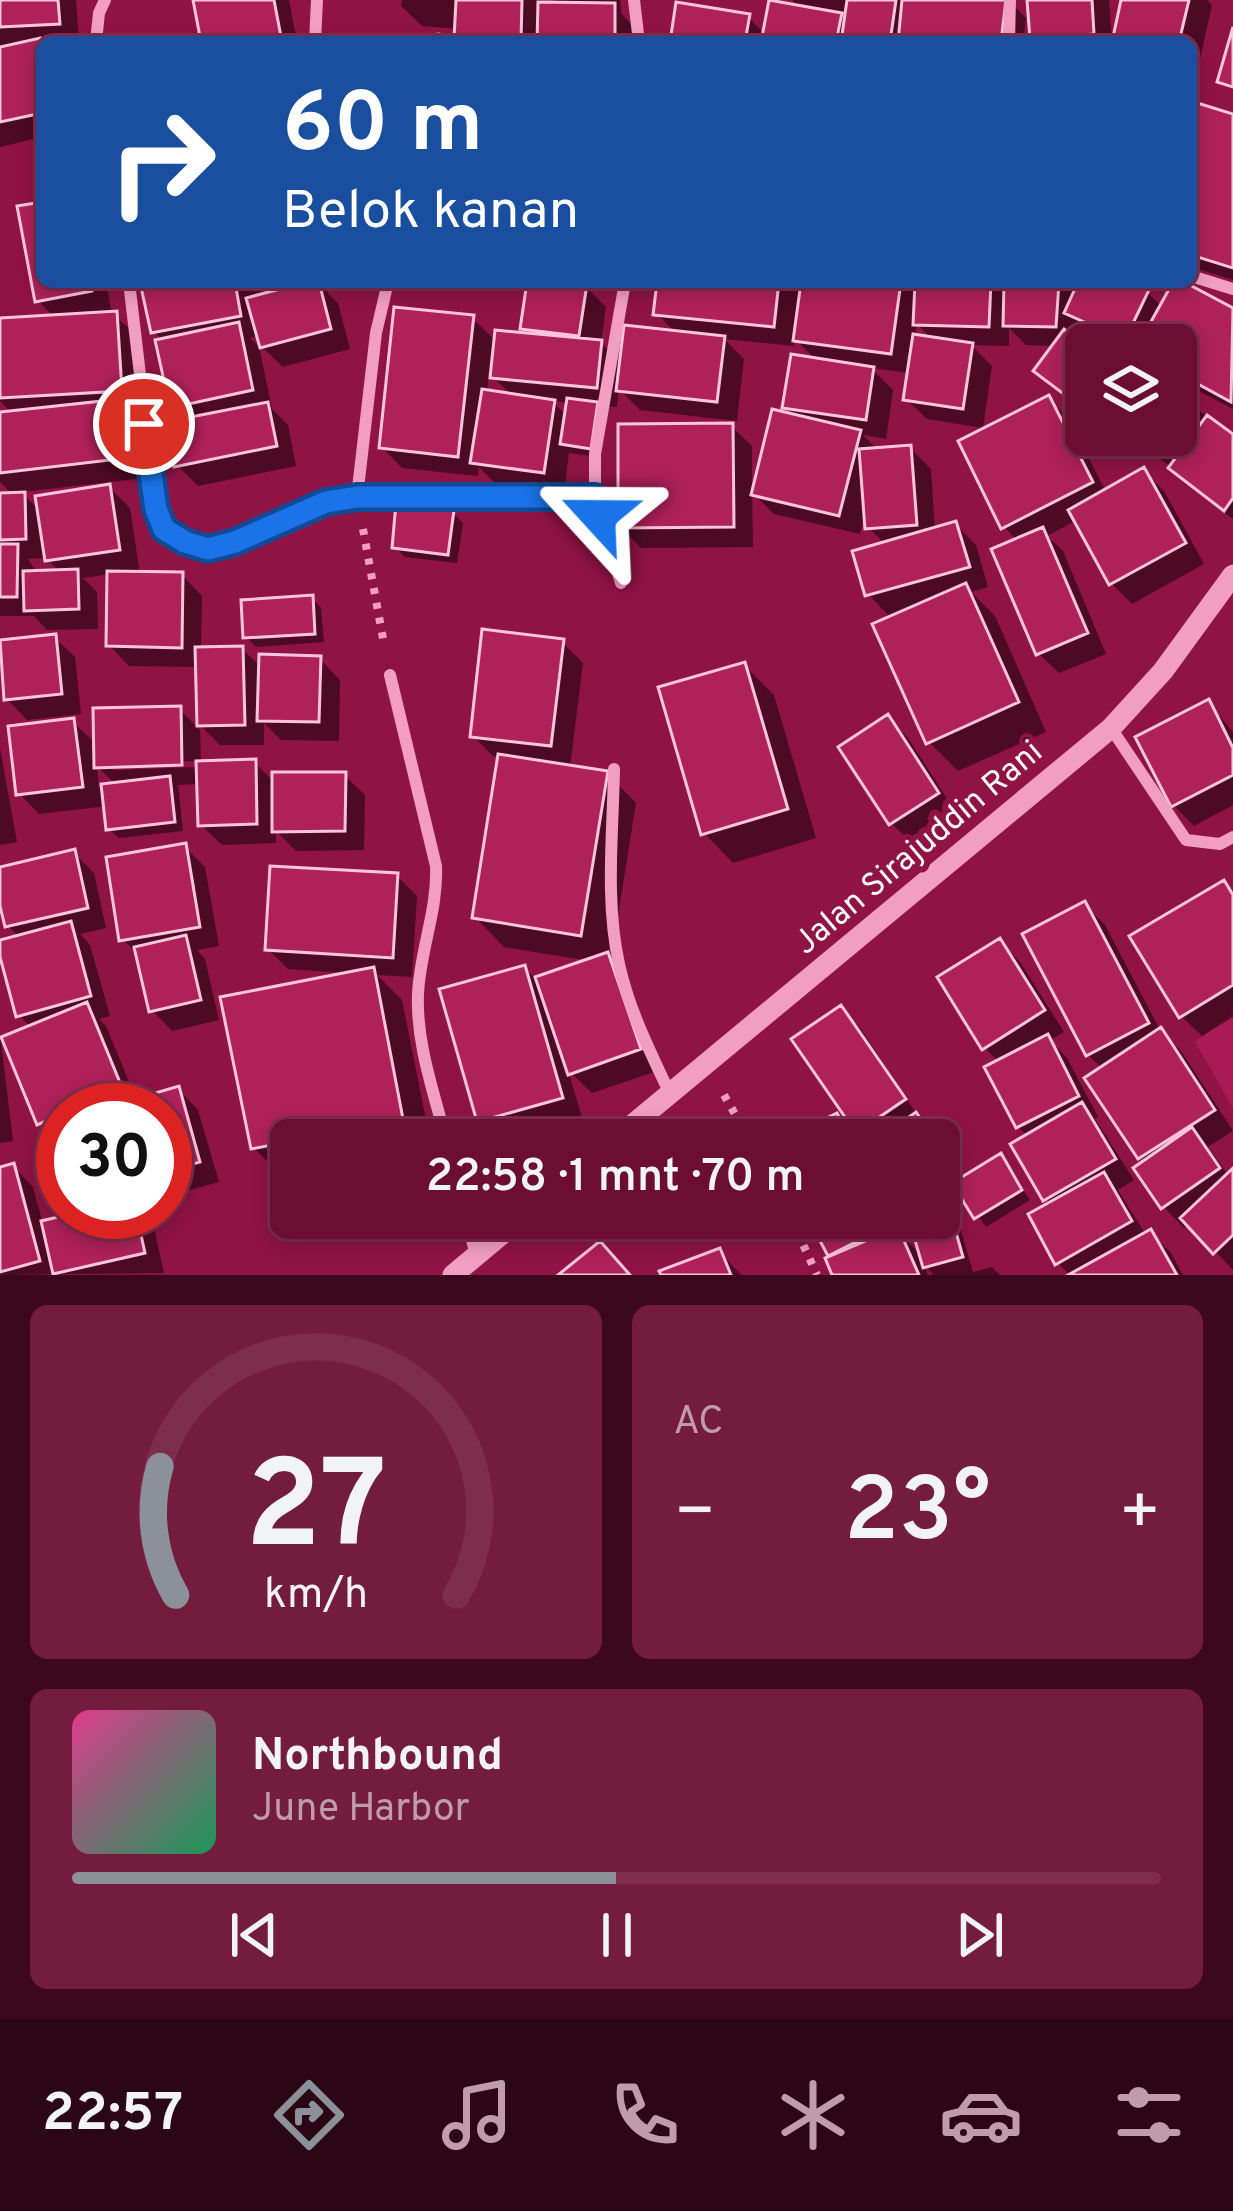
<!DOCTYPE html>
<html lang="id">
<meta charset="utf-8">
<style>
:root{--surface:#6b0e32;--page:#731c3e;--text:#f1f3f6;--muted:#be9cac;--line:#7e2e4d;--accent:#8c9099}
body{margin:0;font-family:Overpass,sans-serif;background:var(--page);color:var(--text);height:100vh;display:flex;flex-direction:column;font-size:45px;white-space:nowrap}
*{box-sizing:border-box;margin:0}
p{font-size:39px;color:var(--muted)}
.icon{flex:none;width:66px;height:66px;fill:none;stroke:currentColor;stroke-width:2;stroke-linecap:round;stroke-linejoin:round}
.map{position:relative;height:1275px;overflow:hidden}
.drawer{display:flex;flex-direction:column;gap:30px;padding:30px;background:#3b081c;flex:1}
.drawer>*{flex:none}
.top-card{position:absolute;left:36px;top:36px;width:1161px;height:252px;border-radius:18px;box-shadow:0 6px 18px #0003,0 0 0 3px var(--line);background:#1a4fa0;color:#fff;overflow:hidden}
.buttons{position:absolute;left:1065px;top:324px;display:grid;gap:24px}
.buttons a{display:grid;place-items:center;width:132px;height:132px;border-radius:18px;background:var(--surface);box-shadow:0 6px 18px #0003,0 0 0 3px var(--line);font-size:60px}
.speed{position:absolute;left:36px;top:1083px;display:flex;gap:24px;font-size:60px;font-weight:700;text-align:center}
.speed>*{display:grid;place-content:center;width:156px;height:156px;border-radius:50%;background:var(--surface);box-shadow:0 6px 18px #0003,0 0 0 3px var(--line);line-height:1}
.speed .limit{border:18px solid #d22;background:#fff;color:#111}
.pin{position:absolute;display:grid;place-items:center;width:102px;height:102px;color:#fff;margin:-51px;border:6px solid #fff;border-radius:50%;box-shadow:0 3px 12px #0007}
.me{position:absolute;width:132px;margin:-66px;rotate:294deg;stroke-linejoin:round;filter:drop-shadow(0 0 9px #0008)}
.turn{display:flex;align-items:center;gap:42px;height:252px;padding:0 48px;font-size:54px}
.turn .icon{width:156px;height:156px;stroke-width:2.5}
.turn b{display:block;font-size:84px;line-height:102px}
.big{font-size:90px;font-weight:600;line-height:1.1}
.drawer .widget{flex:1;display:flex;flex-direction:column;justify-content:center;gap:18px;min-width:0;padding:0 42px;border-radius:18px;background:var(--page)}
.drawer .dial{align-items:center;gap:0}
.dial svg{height:312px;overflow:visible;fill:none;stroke:var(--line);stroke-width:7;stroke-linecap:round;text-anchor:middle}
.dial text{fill:var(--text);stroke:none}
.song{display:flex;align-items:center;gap:36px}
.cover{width:144px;height:144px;border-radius:18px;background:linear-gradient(135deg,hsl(330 70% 55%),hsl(150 70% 35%))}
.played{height:12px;border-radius:6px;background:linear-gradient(90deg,var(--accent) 50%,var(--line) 50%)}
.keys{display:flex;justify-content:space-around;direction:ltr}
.heat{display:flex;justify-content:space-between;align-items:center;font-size:66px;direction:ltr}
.drawer .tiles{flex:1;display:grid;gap:30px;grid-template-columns:1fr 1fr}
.widget:last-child{grid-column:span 2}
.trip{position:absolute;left:270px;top:1119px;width:690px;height:120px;border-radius:18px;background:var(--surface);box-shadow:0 6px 18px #0003,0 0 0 3px var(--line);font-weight:600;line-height:120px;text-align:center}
.tab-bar{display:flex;height:192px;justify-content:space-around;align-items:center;background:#2b0614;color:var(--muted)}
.tab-bar .icon{width:84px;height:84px}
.tab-bar .selected{color:var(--accent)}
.tab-bar b{font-size:54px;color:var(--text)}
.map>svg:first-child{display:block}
</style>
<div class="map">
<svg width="1233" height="1275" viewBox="0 0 1233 1275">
<rect width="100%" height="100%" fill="#8f1343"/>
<path fill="#a91b54" d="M 1233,1013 L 1233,1108 L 1195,1042 Z"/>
<path fill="#0007" fill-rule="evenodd" d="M 0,0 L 76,0 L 79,42 L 42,42 L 42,137 L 0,147 Z
M 197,0 L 289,0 L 297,42 L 204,42 Z
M 402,0 L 542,0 L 542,5 L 560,5 L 554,0 L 620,0 L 621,13 L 634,27 L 634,42 L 461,42 L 458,29 L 422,26 L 401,6 Z
M 792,0 L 1008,0 L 1026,18 L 1023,42 L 673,42 L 748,17 L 765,34 L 801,9 Z
M 1030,0 L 1109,0 L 1112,42 L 1037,42 L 1033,38 Z
M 1124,0 L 1207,0 L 1212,5 L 1192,95 L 1191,42 L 1115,42 Z
M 1191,104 L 1233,117 L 1233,280 L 1191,267 Z
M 42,205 L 42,282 L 106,282 L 112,314 L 136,334 L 141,410 L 128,411 L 140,423 L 146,478 L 21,492 L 40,511 L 109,487 L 130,508 L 140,574 L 182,575 L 202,596 L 201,649 L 242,649 L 262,668 L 320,659 L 340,680 L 339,741 L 281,740 L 264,723 L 264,745 L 220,745 L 200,725 L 201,764 L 254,762 L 275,783 L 344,775 L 365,795 L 364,850 L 296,851 L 276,831 L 276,843 L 222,845 L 201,825 L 200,784 L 178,785 L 183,831 L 119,838 L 109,829 L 107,806 L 39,814 L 19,793 L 73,722 L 97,745 L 180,710 L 200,730 L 199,667 L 129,666 L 109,645 L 110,574 L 83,578 L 97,592 L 98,629 L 47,630 L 34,616 L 0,616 L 0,496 L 13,495 L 0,482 L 0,416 L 13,414 L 0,401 L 0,321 L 54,317 L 38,301 ZM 46,558 L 60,572 L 37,573 L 28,559 ZM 196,761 L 197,767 L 113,770 L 113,764 ZM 97,766 L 116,785 L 99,787 Z
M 155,282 L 326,282 L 328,294 L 338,303 L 350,349 L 283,367 L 262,347 L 259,336 L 250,338 L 259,346 L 272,409 L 288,425 L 296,466 L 198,486 L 177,465 L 187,421 L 172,406 L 163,341 L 154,332 L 160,286 Z
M 530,282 L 585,286 L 606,307 L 601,343 L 623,365 L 676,333 L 657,314 L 660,282 L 789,282 L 802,296 L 804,282 L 1070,282 L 1078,290 L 1081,282 L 1125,282 L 1147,292 L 1162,307 L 1178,282 L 1233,312 L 1233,409 L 1176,379 L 1176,345 L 1116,345 L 1088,333 L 1077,321 L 1076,341 L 1086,349 L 1084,408 L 1046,380 L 1055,346 L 1026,345 L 1009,328 L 1009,346 L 971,345 L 992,366 L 983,428 L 927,419 L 906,399 L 910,373 L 871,368 L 893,390 L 886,439 L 863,435 L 878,450 L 910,448 L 931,469 L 935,531 L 956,525 L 976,545 L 988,587 L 971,592 L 995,616 L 1046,732 L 958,771 L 929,742 L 892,619 L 868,594 L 886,545 L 868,527 L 866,509 L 860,534 L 774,514 L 752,492 L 753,547 L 641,548 L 621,527 L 731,426 L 752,446 L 752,491 L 796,417 L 786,407 L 817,361 L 794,338 L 794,346 L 724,339 L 744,359 L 737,421 L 640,410 L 619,389 L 617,407 L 598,406 L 600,457 L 569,453 L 564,492 L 494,482 L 479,467 L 478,476 L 402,468 L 382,447 L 472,318 L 497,342 L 533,337 L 524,328 ZM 917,324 L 933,340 L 915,337 ZM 489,373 L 512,396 L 487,393 ZM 552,401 L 569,403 L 567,416 Z
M 1176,392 L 1233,438 L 1233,519 L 1192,488 L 1172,467 L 1123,435 L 1176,435 Z
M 1048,399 L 1069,419 L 1106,492 L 1144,471 L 1164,491 L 1204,564 L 1132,604 L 1111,583 L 1077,520 L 1047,536 L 1063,551 L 1106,654 L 1059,673 L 1038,653 L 1018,541 L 1004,527 Z
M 453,513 L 463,523 L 457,563 L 405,557 L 395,547 Z
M 312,598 L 321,608 L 324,642 L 256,647 L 246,637 Z
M 54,637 L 75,657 L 81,714 L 27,720 L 7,699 Z
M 562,642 L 583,663 L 570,768 L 607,773 L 636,803 L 611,959 L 627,976 L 660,1070 L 592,1093 L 568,1070 L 582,1118 L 499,1140 L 480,1121 L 524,968 L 536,979 L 590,961 L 504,947 L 475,917 L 500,757 L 493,756 L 473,736 Z
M 744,665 L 774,695 L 816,838 L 733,863 L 704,833 Z
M 1208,702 L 1233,732 L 1233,805 L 1194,826 L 1173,805 Z
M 887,717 L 908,738 L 957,814 L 912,843 L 891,823 Z
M 0,748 L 17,842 L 0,845 Z
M 185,847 L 205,867 L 219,946 L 197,950 L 205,959 L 219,1020 L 172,1031 L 152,1010 L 140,956 L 122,939 Z
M 74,853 L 94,873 L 106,928 L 80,934 L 90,945 L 110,1016 L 99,1019 L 106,1026 L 137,1101 L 178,1089 L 198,1110 L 219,1182 L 165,1197 L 165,1110 L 63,1110 L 63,1204 L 60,1201 L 56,1140 L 40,1123 L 32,1028 L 19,1015 L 0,946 L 20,938 L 7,925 L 0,870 Z
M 397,876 L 417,896 L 412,977 L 377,975 L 402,1000 L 430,1140 L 291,1140 L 291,1176 L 283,1177 L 254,1148 L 347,973 L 288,969 L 268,949 Z
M 1224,884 L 1233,893 L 1233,1017 L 1202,1036 L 1181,1016 Z
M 1084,904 L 1105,925 L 1160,1030 L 1181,1051 L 1233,1131 L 1208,1147 L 1229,1176 L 1233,1172 L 1233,1270 L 1189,1224 L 1184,1228 L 1164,1207 L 1137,1169 L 1145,1163 L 1103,1069 L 1088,1055 Z
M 1000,942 L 1020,962 L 1064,1032 L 1050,1040 L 1067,1058 L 1098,1117 L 1095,1119 L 1134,1180 L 1118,1190 L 1146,1235 L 1151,1233 L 1171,1253 L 1183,1275 L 1070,1275 L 1058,1263 L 1051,1205 L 1014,1145 L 1029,1137 L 1018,1127 L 999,1062 L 985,1048 Z
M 841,1009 L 861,1029 L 922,1122 L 939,1140 L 867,1140 L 859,1131 L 795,1039 Z
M 0,1033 L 13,1141 L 0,1143 Z
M 836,1117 L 858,1140 L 789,1140 Z
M 939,1140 L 965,1179 L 1000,1157 L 1030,1200 L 986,1227 L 966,1199 L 947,1212 L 959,1224 L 973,1272 L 992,1267 L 1000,1275 L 934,1275 L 925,1266 L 928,1275 L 835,1275 L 834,1258 L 815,1218 L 890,1218 L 897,1231 L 922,1256 L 925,1222 L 921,1218 L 939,1218 Z
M 13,1166 L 33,1187 L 43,1224 L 75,1216 L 71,1212 L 141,1212 L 153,1223 L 164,1273 L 0,1275 L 0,1170 Z
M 719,1251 L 741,1275 L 664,1275 Z"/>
<path fill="#ae2159" stroke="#fcc5db" stroke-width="3" d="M 0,0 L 58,0 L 60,24 L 0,27 Z
M 193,0 L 274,0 L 282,42 L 201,42 Z
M 456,0 L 522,0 L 521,41 L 454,39 Z
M 769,0 L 842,13 L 836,42 L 761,42 Z
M 847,0 L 896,0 L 890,42 L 841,42 Z
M 902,0 L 1006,0 L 1001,42 L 898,42 Z
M 1027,0 L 1092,0 L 1094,34 L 1030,39 Z
M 1121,0 L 1189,0 L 1179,42 L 1112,42 Z
M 538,2 L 615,3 L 615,42 L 537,42 Z
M 676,2 L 750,14 L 745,42 L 670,42 Z
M 1233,27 L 1233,87 L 1217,82 Z
M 439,34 L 439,42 L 358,42 L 357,40 Z
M 40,38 L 42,113 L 0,122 L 0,47 Z
M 1191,101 L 1233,114 L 1233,268 L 1191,255 Z
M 42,202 L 42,282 L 91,282 L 92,291 L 35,302 L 17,206 Z
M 167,282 L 235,282 L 241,316 L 151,333 L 141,287 Z
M 306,282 L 319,282 L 331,329 L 260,348 L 246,298 Z
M 527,282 L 587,284 L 579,336 L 520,329 Z
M 657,282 L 779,282 L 774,327 L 653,315 Z
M 801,282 L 901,282 L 891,354 L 793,341 Z
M 915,282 L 991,282 L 989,327 L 913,325 Z
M 1004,282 L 1059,282 L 1056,327 L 1003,326 Z
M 1078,282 L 1132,282 L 1149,290 L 1125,340 L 1064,313 Z
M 1173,282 L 1184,282 L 1233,308 L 1231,402 L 1176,372 L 1176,345 L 1138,345 Z
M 394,307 L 474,315 L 458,457 L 379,448 Z
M 117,311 L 122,391 L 0,398 L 0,318 Z
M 239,322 L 253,390 L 170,408 L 155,340 Z
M 624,325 L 725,336 L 717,402 L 616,391 Z
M 1064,329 L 1086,345 L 1086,383 L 1073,401 L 1033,371 Z
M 495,330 L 602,340 L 597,388 L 490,378 Z
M 913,334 L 973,343 L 963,409 L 903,400 Z
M 791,354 L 874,367 L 866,420 L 782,408 Z
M 482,389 L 555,400 L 544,473 L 470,463 Z
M 1049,395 L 1093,482 L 1001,529 L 958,441 Z
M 567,398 L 598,402 L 591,449 L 560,444 Z
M 121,399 L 127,458 L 0,473 L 0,412 Z
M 268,402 L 277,446 L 174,467 L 165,422 Z
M 772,409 L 861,430 L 839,516 L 751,495 Z
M 1207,415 L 1233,434 L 1233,498 L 1224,511 L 1168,468 Z
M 733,423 L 734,527 L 618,528 L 618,424 Z
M 911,445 L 917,525 L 865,529 L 859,449 Z
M 1144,467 L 1186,543 L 1109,585 L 1068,510 Z
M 110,484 L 120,550 L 45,561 L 35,496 Z
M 25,492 L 26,539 L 0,540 L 0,493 Z
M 396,503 L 454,510 L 448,555 L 392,548 Z
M 956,521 L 970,567 L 865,596 L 852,551 Z
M 1043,527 L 1088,633 L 1036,655 L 991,549 Z
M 0,544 L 18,544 L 17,597 L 0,597 Z
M 78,569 L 79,609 L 24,611 L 23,571 Z
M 107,571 L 183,572 L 182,648 L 106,646 Z
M 966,583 L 1019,702 L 926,744 L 872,624 Z
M 313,595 L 315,634 L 243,638 L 241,600 Z
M 482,629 L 564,639 L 551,746 L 470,737 Z
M 56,634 L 62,694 L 4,700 L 0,640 Z
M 243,646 L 245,725 L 197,726 L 195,647 Z
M 259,654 L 321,656 L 319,722 L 257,721 Z
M 745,662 L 788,809 L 701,835 L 658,687 Z
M 1209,699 L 1233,748 L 1233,775 L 1171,807 L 1135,737 Z
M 181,706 L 182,765 L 94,768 L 93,708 Z
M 888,714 L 939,793 L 889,825 L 838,747 Z
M 74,718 L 83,787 L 16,795 L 8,726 Z
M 498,754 L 608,771 L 581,936 L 472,918 Z
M 256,759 L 257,824 L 198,826 L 196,761 Z
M 272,772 L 346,772 L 345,831 L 272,832 Z
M 170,776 L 175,822 L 106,830 L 101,784 Z
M 186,843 L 200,927 L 119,941 L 106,857 Z
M 75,849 L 88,908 L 5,927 L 0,906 L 0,867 Z
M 270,866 L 398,873 L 393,958 L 265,950 Z
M 1224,880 L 1233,895 L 1233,985 L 1179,1018 L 1129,936 Z
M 1085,901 L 1149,1023 L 1086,1056 L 1022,934 Z
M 71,921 L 91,996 L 16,1017 L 0,957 L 0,940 Z
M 186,935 L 201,1000 L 149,1012 L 134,947 Z
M 1000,938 L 1045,1010 L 982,1050 L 937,977 Z
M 608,952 L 641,1049 L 568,1075 L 535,977 Z
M 525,965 L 563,1098 L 477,1122 L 439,989 Z
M 374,967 L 403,1119 L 251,1149 L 220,997 Z
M 87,1002 L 123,1090 L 74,1110 L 63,1110 L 63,1114 L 37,1125 L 1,1037 Z
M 841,1005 L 906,1099 L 856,1133 L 791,1039 Z
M 1161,1027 L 1215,1110 L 1138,1159 L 1084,1078 Z
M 1048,1034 L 1079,1096 L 1016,1128 L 984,1067 Z
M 179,1086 L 200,1162 L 165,1172 L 165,1110 L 104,1108 Z
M 1082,1102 L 1116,1159 L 1043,1201 L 1010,1144 Z
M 916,1112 L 935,1140 L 876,1140 Z
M 837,1113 L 850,1140 L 782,1140 Z
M 1192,1127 L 1220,1168 L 1161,1209 L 1133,1168 Z
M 63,1135 L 63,1201 L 58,1203 L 42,1140 Z
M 1001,1153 L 1022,1190 L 974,1219 L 952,1183 Z
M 14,1163 L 40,1261 L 0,1272 L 0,1167 Z
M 1233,1168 L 1233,1235 L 1213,1254 L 1180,1218 Z
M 1104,1172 L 1132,1221 L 1055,1265 L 1028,1214 Z
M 950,1211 L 963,1257 L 923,1268 L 910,1223 L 939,1218 Z
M 80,1212 L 136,1212 L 145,1253 L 53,1274 L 41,1221 Z
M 818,1218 L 888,1218 L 891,1224 L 828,1256 L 810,1222 Z
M 898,1227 L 919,1275 L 832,1275 L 825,1258 Z
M 1151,1229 L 1177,1275 L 1068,1275 Z
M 600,1241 L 630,1275 L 558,1275 Z
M 720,1248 L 731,1275 L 661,1275 L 659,1271 Z"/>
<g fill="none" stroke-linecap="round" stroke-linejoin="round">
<path stroke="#f19ec0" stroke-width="8" stroke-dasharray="6 9" stroke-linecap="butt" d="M 363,529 L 384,644
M 724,1095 L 750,1140
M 791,1218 L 817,1275"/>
<path stroke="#f19ec0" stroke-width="12" d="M 634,0 L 639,42
M 96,42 L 99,13 L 105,0
M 315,42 L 317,0
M 1009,42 L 1010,0
M 1191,276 L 1233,289
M 129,282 L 156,509 C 185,578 246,535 293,515 C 315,506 334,501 357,497 L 595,497
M 357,497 L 376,333 L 388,282
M 621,583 L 595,497 L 595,454 L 625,282
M 390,675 L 436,866 C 438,910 420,950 418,994 C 416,1044 434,1092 446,1140
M 1111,728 L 1186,840 L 1220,844 L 1233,837
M 614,769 C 613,833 605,901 619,964 C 629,1010 650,1051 670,1094
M 466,1218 L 476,1255"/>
<path stroke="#f19ec0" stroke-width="21" d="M 614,1140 L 1111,728 L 1163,671 L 1233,575
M 453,1275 L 521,1218"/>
</g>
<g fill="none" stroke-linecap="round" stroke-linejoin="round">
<g stroke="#114b97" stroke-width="30">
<path id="route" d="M 144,424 L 156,509 L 164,529 L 185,542 L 208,549 L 235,542 L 326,502 L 357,497 L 595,497 L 598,516"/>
</g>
<use href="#route" stroke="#1a73e8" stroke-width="21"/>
</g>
<g text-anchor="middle" stroke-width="12" stroke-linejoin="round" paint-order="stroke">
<g font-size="33" fill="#fff" stroke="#8f1343">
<text transform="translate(917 846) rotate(-40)" y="12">Jalan Sirajuddin Rani</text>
</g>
</g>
</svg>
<div class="buttons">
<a><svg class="icon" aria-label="layers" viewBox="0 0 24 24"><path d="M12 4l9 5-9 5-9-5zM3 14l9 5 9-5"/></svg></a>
</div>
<div class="speed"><div class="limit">30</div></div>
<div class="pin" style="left:144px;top:424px;background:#d93025"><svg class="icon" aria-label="arrive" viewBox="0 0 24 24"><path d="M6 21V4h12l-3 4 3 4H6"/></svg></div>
<svg class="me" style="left:598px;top:516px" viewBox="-20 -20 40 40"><path d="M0-17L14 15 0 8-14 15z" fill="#1a73e8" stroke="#fff" stroke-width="4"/></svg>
<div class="trip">22:58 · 1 mnt · 70 m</div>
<div class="top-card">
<div class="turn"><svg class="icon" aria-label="right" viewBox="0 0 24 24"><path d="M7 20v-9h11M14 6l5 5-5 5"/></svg><div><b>60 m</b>Belok kanan</div></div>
</div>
</div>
<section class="drawer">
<div class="tiles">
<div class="widget dial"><svg viewBox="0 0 100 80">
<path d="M14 69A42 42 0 1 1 86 69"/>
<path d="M14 69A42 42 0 0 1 10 36" stroke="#8c9099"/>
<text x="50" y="56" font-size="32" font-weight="700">27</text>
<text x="50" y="72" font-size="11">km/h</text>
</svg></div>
<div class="widget"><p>AC</p>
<div class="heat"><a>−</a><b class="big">23°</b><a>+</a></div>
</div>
<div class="widget">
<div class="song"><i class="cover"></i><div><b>Northbound</b><p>June Harbor</p></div></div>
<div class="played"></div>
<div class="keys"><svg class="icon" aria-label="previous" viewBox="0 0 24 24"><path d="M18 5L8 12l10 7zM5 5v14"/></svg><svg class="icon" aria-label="pause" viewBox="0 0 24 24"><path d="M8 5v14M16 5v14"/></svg><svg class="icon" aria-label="next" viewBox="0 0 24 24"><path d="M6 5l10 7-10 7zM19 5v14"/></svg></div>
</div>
</div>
</section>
<nav class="tab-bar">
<b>22:57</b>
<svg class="icon selected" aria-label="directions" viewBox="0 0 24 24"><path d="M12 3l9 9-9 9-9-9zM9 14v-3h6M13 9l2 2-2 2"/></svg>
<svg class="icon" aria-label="music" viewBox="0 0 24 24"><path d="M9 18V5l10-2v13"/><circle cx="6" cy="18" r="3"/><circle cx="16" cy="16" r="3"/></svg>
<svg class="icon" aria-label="phone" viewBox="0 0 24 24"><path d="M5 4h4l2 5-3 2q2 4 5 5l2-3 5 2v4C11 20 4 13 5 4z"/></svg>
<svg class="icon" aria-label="climate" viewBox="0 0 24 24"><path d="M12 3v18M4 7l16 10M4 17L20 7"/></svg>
<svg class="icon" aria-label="car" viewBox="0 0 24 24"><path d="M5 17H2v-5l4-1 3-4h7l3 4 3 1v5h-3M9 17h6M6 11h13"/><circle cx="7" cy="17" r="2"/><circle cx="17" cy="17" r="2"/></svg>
<svg class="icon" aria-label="filters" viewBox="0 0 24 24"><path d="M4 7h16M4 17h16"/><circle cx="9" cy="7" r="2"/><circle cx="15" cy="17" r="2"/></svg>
</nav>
